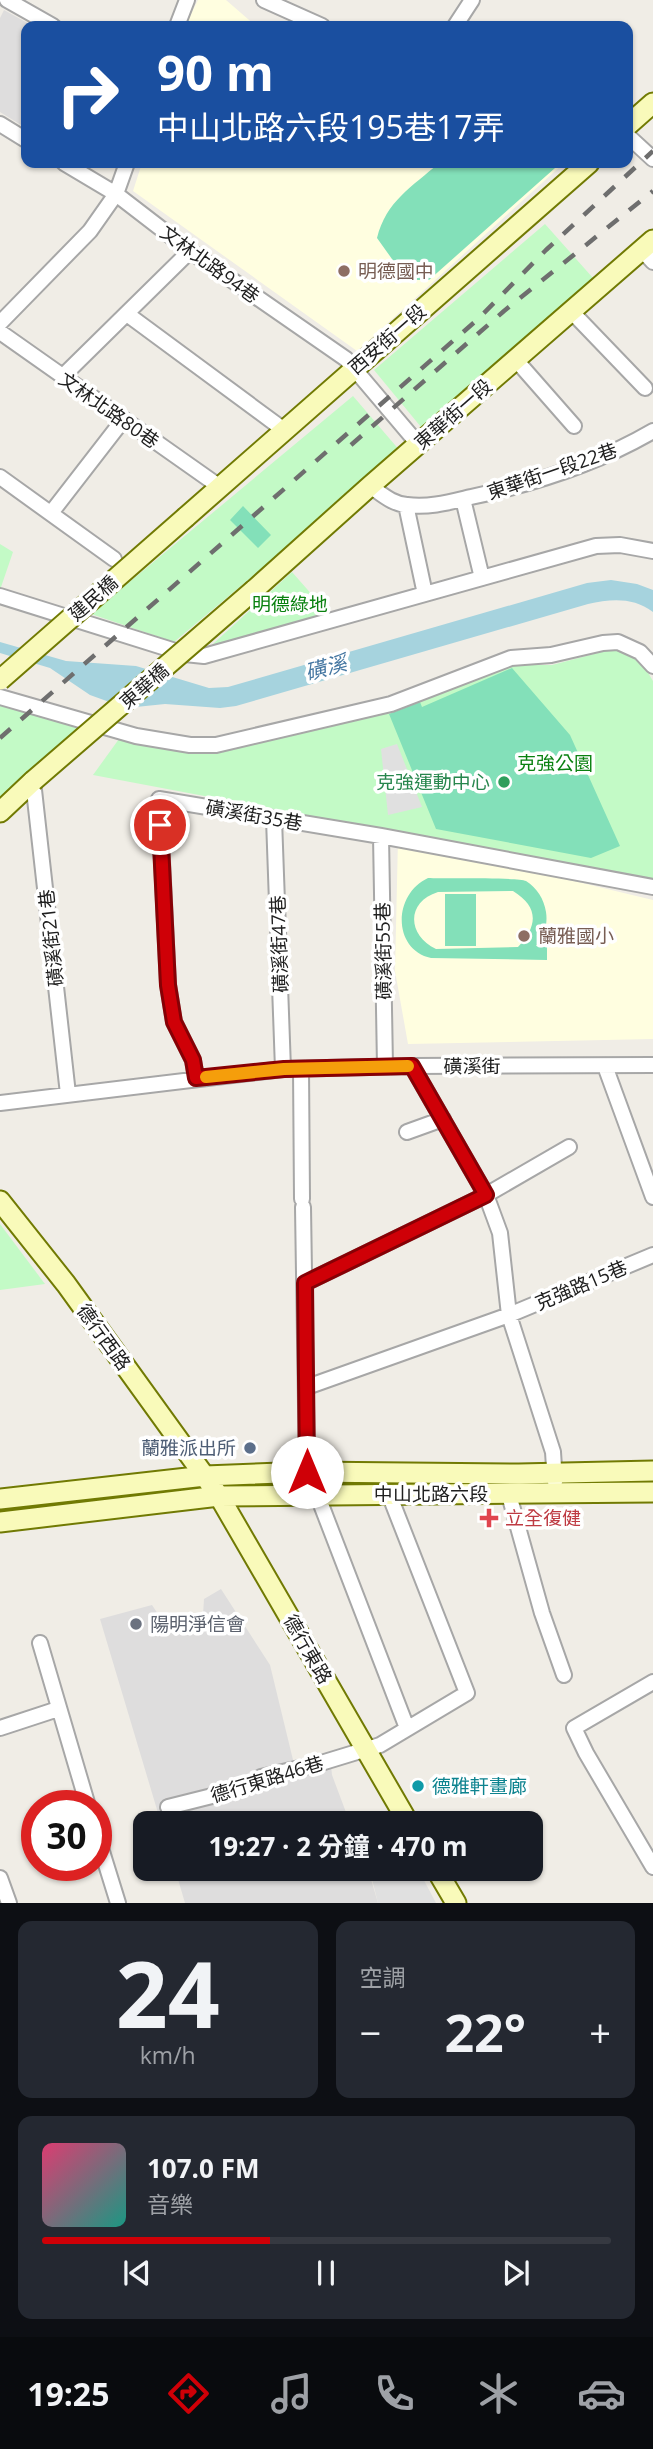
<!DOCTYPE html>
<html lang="zh-TW">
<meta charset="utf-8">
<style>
:root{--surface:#171b24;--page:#242831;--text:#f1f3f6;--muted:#9ea1a6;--line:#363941;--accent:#cf0007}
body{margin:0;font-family:"Open Sans","Noto Sans TC",sans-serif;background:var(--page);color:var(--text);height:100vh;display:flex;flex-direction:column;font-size:26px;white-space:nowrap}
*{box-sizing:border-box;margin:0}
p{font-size:23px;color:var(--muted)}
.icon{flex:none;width:38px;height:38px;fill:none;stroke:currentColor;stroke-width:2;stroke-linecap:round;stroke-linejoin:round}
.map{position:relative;height:1903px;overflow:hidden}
.panel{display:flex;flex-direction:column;gap:18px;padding:18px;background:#0d0f14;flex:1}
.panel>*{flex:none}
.top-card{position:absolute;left:21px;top:21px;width:612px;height:147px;border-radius:14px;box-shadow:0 2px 5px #0004;background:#1a4fa0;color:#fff;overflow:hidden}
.speed{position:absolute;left:21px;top:1790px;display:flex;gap:14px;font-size:35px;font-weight:700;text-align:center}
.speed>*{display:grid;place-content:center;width:91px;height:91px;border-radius:50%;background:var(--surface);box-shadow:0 2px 5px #0004;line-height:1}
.speed .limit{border:10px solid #d22;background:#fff;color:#111}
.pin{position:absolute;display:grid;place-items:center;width:60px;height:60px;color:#fff;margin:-30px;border:4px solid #fff;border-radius:50%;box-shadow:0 2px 7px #0007}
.me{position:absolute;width:77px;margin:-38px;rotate:0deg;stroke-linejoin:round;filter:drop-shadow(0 0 5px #0008)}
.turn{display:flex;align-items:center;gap:24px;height:147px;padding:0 21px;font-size:32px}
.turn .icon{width:91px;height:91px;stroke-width:2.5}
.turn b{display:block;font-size:49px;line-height:60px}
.big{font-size:52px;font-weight:700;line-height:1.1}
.panel .tile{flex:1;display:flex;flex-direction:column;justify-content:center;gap:10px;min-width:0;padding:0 24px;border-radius:14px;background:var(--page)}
.panel .dial{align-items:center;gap:0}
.dial b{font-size:91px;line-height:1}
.song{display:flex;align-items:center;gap:21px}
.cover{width:84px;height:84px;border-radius:10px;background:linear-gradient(135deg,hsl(340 70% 55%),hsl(170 70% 35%))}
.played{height:7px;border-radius:4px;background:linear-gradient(90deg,var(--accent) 40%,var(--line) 40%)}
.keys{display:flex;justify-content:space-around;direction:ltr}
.heat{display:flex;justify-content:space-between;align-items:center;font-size:38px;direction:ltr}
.panel .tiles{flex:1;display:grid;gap:18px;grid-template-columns:1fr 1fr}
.tile:last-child{grid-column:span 2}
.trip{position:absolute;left:133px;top:1811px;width:410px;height:70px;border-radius:14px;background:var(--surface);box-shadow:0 2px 5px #0004;font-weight:700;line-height:70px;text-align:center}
.menu{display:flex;height:112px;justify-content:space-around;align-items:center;background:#090b0e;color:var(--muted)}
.menu .icon{width:49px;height:49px}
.menu .selected{color:var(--accent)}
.menu b{font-size:32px;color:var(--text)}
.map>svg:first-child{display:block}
</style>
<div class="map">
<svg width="653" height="1903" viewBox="0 0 653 1903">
<rect width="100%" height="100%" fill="#f0ede6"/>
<path fill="#dedddd" d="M 4,10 L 33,26 L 26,26 L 26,128 L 0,112 L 0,18 Z
M 221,1589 L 270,1665 L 294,1764 L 330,1755 L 332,1775 L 350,1823 L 161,1823 L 100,1619 L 152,1605 L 162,1620 L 203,1615 L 204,1599 Z
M 175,1869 L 368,1869 L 378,1903 L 185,1903 Z"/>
<path fill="#fffee0" d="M 198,0 L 226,0 L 256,26 L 185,26 Z
M 142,163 L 564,163 L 357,351 L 133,191 Z
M 398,839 L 653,900 L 653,1039 L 408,1044 L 395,971 Z"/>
<path fill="#c3fac6" d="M 545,224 L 593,278 L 421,427 L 374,370 Z
M 353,396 L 401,452 L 174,642 L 91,614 Z
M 0,544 L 13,552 L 0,590 Z
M 292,572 L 329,614 L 203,653 Z
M 613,649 C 638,653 641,660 653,681 L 653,881 L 93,775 L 119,739 L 208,753 L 398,710 L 510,665 L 552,665 Z
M 0,704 L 79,727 L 0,803 Z
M 0,1224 L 45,1284 L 0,1290 Z"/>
<path fill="#83e0b9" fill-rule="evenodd" d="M 439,163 L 556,163 L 555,168 L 429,280 L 413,280 L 402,273 L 377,238 C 386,201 412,187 439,163 Z
M 243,506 L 271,535 L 258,548 L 230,520 Z
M 512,668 L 570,735 L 620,846 L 591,858 L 436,829 L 389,714 L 420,702 L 422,707 Z
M 428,878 C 444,879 517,877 526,881 C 537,888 544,899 546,912 C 548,925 544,935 536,946 L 547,947 L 547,960 L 431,958 C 393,950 392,895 428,878 ZM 513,891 C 539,907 538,926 518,947 L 436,949 C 407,935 406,902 438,892 Z
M 445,894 L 476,894 L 476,946 L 445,946 Z"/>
<path fill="#e0e0e0" d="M 397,744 L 422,807 L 388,815 L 381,749 Z
M 403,1869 L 418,1869 L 436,1903 L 378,1903 L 372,1879 Z"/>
<path fill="#a6d3de" d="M 611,580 L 637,584 L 653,590 L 653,612 C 633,597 611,599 588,604 L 236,706 L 220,708 L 165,704 L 126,708 L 90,695 L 50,668 L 0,653 L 0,642 L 66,661 L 136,666 L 209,688 L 228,687 L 587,583 Z"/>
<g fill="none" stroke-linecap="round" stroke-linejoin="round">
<g stroke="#a7a7a7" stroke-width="18">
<path id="street" d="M 7,0 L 53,26
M 264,0 L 322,26
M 177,26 L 187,0
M 455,26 L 472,0
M 0,124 L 26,140
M 628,136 L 653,159
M 64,163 L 116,194 L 190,251 L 346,359 L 418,444
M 641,249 L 653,262
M 570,310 L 645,388
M 127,314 L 284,430
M 0,323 L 90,231 L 116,194 L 127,163
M 0,332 L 220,487
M 516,360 L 574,426
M 62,377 L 190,251
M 0,477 L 114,559
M 370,486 C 382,494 392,504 407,505 C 429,508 450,502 471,497 C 533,484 598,463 653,431
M 463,499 L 482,578
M 406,505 L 425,594
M 51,513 L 123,420
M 0,596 L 185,654 L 204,656 L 596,546 L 620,545 L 653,551
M 0,697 L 136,736 L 190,745 L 216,745 L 391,704 L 511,658 L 551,655 L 603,643 L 618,642 L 640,652 L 653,666
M 33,781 L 68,1094
M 274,819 L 283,1069
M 381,836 L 385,1066
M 412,1066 L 486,1195 L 500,1233 L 509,1315 L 553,1452 L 555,1482
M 605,1066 L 653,1197
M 301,1069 L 302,1199
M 196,1078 L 193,1060 L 174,1022 L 168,985 L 159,799 L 381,836 L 653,887
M 0,1103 L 283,1069 L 412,1066 L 653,1065
M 407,1132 L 443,1119
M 303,1207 L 307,1472
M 305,1283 L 486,1195 L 569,1147
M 307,1387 L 509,1315 L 653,1255
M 317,1494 L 407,1728
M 509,1495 L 542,1613 L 564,1675
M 40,1643 L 88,1806
M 653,1682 L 574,1728 L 586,1753 L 653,1867
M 0,1728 L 58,1709
M 168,1807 L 244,1788 L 261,1777 L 321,1763 L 380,1745 L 467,1693 L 389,1494
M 96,1832 L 118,1903
M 0,1878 L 9,1903"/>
</g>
<g stroke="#717a03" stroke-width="23">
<path id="secondary" d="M 628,125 L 653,103
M 186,517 L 589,163
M 254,590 L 370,486 L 653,240
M 0,812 L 33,781
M 0,1201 L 66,1284 L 219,1496 L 409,1824
M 0,1499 L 205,1476 L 307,1472 L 519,1474 L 653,1471
M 0,1522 L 219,1496 L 653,1492
M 436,1869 L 456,1903"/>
</g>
<use href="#street" stroke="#fff" stroke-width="14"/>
<use href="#secondary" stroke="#f9faba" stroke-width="19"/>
<path stroke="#6e6e6e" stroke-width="4.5" stroke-dasharray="14 14" stroke-linecap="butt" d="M 351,445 L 504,311 L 653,191
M 0,738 L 478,319 L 546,250 L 653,151"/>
<g stroke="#717a03" stroke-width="23" stroke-linecap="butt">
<path id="secondary-bridge" d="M 0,680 L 186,517
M 33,781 L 254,590"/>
</g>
<use href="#secondary-bridge" stroke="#f9faba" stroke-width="19"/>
</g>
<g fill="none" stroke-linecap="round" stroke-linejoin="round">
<g stroke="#870005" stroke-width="18">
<path id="route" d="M 160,825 L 168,985 L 174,1022 L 193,1060 L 196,1078 L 284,1069 L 412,1066 L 486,1195 L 305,1283 L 307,1472"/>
</g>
<use href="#route" stroke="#cf0007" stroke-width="12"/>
<path stroke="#f59e0b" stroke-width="12" d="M 206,1077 L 284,1069 L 408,1066"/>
</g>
<g fill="#8d6e63" stroke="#fff" stroke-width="2.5">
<circle cx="344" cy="271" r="7"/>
<circle cx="524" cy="936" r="7"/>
</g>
<circle fill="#2e9e5b" stroke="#fff" stroke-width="2.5" cx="504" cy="782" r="7"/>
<circle fill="#5c6f8a" stroke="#fff" stroke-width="2.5" cx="250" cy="1448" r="7"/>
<path fill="#e0444e" stroke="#fff" stroke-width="2.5" d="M485.5 1507.5h7v7h7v7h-7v7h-7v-7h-7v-7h7z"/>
<circle fill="#6b7280" stroke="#fff" stroke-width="2.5" cx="136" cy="1624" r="7"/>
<circle fill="#0f9aa8" stroke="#fff" stroke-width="2.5" cx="418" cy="1786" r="7"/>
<g text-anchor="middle" stroke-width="7" stroke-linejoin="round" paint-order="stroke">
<g font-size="19" fill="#202020" stroke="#fff">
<text transform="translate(210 264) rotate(36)" y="7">文林北路94巷</text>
<text transform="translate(387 339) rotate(-41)" y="7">西安街一段</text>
<text transform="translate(109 410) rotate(35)" y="7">文林北路80巷</text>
<text transform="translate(453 414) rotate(-41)" y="7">東華街一段</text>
<text transform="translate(552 471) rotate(-19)" y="7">東華街一段22巷</text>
<text transform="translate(93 598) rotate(-41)" y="7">建民橋</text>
<text transform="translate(144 686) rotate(-41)" y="7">東華橋</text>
<text transform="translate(254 815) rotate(10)" y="7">磺溪街35巷</text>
<text transform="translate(51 938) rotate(-96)" y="7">磺溪街21巷</text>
<text transform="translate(279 944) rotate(-92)" y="7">磺溪街47巷</text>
<text transform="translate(383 951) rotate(-91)" y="7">磺溪街55巷</text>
<text x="472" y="1073">磺溪街</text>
<text transform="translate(581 1285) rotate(-23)" y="7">克強路15巷</text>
<text transform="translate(104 1337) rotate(54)" y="7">德行西路</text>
<text x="431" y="1501">中山北路六段</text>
<text transform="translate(308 1649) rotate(60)" y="7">德行東路</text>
<text transform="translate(267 1779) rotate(-17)" y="7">德行東路46巷</text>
</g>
<g font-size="19" fill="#785e54" stroke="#fff" text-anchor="start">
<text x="358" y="278">明德國中</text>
<text x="538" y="943">蘭雅國小</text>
</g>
<g font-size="19" fill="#0a8110" stroke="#fff">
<text x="290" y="611">明德綠地</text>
<text x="555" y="770">克強公園</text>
</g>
<g font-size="19" fill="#27864d" stroke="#fff" text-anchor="end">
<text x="490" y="789">克強運動中心</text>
</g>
<g font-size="19" fill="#4e5e75" stroke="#fff" text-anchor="end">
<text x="236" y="1455">蘭雅派出所</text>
</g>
<g font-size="19" fill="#be3a42" stroke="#fff" text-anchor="start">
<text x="505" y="1525">立全復健</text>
</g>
<g font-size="19" fill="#5b616d" stroke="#fff" text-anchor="start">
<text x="150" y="1631">陽明淨信會</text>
</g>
<g font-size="19" fill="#0d838f" stroke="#fff" text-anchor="start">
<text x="432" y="1793">德雅軒畫廊</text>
</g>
<g font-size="21" font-style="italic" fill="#4476a1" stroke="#fff">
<text transform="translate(326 668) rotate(-15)" y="7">磺溪</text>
</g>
</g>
</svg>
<div class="speed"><div class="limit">30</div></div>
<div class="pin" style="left:160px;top:825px;background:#d93025"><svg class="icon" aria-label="arrive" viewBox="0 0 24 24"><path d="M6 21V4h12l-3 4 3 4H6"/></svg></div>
<svg class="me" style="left:307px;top:1472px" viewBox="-20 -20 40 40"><circle r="19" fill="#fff"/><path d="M0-13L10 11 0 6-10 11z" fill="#cf0007"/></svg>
<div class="trip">19:27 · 2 分鐘 · 470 m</div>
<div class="top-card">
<div class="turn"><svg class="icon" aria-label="right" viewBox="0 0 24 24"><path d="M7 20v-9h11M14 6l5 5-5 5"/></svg><div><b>90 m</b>中山北路六段195巷17弄</div></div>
</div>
</div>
<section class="panel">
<div class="tiles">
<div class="tile dial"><b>24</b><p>km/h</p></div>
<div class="tile"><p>空調</p>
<div class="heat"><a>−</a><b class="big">22°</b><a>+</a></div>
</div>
<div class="tile">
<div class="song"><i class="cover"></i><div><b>107.0 FM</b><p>音樂</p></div></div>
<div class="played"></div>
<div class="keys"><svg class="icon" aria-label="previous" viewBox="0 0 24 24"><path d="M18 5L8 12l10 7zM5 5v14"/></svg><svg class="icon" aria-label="pause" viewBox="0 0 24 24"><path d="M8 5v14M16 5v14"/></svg><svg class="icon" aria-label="next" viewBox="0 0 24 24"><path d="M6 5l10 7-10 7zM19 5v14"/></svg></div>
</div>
</div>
</section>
<nav class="menu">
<b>19:25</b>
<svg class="icon selected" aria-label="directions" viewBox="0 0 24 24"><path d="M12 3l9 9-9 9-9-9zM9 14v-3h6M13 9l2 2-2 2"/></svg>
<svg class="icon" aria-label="music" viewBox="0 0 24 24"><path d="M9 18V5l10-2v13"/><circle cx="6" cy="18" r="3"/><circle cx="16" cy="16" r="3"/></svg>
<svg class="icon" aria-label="phone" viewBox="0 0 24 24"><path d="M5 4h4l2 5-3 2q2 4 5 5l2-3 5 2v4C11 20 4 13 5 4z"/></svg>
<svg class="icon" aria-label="climate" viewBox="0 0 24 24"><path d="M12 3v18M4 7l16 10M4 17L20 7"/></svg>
<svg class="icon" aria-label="car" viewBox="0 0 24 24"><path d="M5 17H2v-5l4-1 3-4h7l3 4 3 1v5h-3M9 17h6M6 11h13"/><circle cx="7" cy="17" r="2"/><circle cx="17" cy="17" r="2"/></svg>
</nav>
